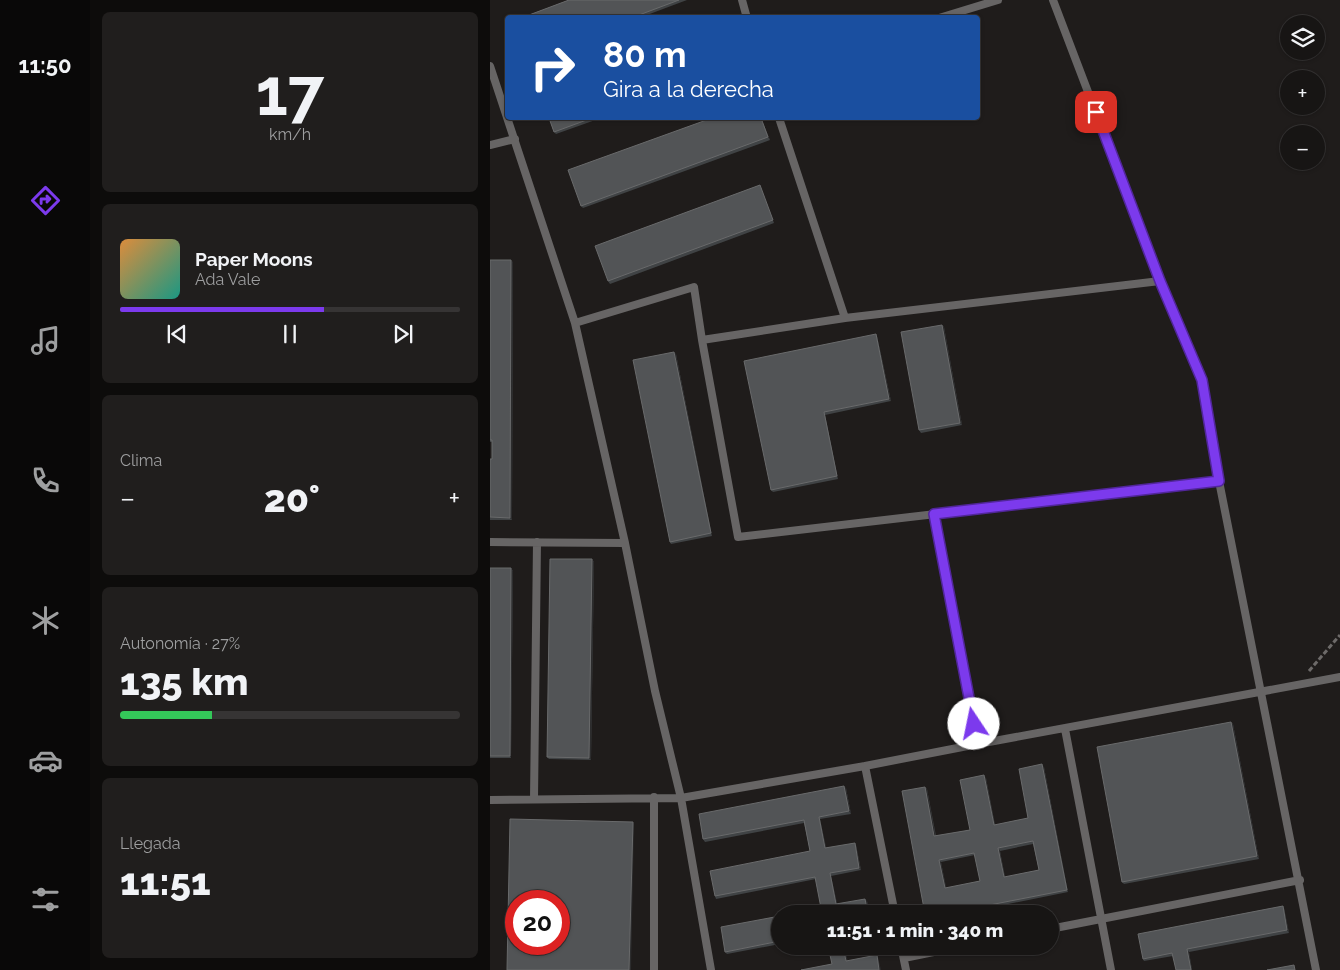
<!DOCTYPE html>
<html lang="es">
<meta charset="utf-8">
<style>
:root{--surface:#171514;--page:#201e1d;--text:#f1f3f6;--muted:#9e9fa0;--line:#363434;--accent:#7c3aed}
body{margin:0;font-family:Raleway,sans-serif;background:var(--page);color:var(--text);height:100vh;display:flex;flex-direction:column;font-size:19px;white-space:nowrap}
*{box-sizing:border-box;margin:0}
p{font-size:16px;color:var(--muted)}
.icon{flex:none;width:28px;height:28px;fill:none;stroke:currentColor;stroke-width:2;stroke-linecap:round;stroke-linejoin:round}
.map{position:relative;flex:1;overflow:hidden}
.panel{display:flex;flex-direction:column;gap:12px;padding:12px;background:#0d0c0b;width:400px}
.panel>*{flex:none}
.hud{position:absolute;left:15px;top:15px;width:475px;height:105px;border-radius:5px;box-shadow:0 1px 4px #0004,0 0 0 1px var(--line);background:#1a4fa0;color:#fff;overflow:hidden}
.fabs{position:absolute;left:790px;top:15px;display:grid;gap:10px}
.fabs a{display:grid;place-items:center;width:45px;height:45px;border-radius:50%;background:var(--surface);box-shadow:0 1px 4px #0004,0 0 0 1px var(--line);font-size:25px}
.speed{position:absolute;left:15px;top:890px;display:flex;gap:10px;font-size:25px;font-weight:700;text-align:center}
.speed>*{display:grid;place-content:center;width:65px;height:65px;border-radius:50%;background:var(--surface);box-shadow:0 1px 4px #0004,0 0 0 1px var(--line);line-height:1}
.speed .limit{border:8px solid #d22;background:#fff;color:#111}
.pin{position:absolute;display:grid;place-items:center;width:42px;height:42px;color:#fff;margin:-21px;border-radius:10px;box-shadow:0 2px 8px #0006}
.me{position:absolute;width:55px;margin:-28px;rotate:349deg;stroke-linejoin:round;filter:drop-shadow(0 0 4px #0008)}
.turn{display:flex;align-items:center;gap:18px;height:105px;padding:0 15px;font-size:22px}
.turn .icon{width:65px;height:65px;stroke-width:2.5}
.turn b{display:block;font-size:35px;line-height:42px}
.big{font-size:38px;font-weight:800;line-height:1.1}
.panel .card{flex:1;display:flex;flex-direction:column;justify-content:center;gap:8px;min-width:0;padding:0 18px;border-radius:8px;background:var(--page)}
.panel .dial{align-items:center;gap:0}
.dial b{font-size:65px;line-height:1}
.song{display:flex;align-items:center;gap:15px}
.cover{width:60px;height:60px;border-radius:8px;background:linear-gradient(135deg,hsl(30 70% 55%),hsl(170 70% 35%))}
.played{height:5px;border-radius:2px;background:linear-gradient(90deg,var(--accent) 60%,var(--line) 60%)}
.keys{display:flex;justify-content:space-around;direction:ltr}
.heat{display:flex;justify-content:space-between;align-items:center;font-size:28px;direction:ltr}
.charge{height:8px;border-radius:4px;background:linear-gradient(90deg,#34c759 27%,var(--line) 0)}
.trip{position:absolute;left:281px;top:905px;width:288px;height:50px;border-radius:25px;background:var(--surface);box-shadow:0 1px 4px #0004,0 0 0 1px var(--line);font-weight:800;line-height:50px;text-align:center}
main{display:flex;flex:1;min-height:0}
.tab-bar{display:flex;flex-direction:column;width:90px;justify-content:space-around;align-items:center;background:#090808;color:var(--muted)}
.tab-bar .icon{width:35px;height:35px}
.tab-bar .active{color:var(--accent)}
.tab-bar b{font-size:22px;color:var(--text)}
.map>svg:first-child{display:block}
</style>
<main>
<nav class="tab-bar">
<b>11:50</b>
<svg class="icon active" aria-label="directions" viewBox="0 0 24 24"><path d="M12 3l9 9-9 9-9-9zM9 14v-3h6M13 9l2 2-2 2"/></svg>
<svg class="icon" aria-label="music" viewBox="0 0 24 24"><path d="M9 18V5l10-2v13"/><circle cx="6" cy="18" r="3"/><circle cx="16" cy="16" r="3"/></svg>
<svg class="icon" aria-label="phone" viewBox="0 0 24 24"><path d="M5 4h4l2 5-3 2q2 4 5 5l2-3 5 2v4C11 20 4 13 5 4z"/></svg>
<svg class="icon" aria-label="climate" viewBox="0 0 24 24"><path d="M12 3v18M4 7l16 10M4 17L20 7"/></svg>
<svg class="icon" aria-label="car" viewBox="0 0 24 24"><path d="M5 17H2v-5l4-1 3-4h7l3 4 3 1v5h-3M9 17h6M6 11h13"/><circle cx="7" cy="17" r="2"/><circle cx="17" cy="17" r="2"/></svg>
<svg class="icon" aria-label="filters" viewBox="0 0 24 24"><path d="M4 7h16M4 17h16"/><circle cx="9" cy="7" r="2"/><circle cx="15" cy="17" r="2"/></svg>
</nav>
<section class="panel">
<div class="card dial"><b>17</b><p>km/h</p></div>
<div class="card">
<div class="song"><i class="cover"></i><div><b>Paper Moons</b><p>Ada Vale</p></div></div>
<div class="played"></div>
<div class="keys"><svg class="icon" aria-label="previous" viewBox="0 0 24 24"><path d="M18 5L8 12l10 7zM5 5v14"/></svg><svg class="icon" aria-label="pause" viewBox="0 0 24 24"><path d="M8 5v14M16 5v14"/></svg><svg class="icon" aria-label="next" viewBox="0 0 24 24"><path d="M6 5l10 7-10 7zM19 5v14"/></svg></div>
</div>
<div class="card"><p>Clima</p>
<div class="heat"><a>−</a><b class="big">20°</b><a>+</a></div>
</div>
<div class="card"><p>Autonomía · 27%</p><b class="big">135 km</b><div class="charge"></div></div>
<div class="card"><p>Llegada</p><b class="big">11:51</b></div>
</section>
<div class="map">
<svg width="850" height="970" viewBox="0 0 850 970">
<rect width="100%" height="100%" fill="#1f1c1b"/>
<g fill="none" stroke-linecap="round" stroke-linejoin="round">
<path stroke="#6d6a69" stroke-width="3" stroke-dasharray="5 2.5" stroke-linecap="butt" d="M 819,671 L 850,635"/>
<path stroke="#676565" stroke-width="8" d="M 252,0 L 257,18
M 563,0 L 670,281 L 712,380 L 729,481 L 826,970
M 449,18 L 508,0
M 0,66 L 85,323 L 135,543 L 165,691 L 191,798 L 221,970
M 289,118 L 355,318
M 0,145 L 25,139
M 670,281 L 355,318 L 212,340 L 248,537 L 729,481
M 85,323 L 204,287 L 212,340
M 444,514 L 488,744
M 0,542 L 135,543
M 575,729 L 621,970
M 375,766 L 405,914
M 44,799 L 47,542
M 0,800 L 191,798 L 375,766 L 488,744 L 850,677
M 560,929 L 810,880
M 411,946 L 416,970
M 414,958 L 473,946
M 164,970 L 164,797"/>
</g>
<path fill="#404345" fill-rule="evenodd" d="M 79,0 L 197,0 L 149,18 L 31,18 Z
M 59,118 L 111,118 L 66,134 L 64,132 Z
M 271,118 L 280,140 L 93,208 L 91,206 Z
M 271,188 L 284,223 L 120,284 L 118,281 Z
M 0,260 L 23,262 L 22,520 L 0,520 L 0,459 L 2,459 L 2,442 L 0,442 Z
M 452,325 L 454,327 L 472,425 L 431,433 L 429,430 Z
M 386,334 L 387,336 L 401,401 L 335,415 L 348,479 L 283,492 L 281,490 Z
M 186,354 L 222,536 L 181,544 L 180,542 Z
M 102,559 L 104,562 L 101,760 L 59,759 L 57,757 Z
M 0,568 L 21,568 L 23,571 L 21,758 L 0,758 Z
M 741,722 L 743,724 L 769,859 L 634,884 L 632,882 Z
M 554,767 L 578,892 L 468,914 L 435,914 L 435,787 L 437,789 L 446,836 L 480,830 L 496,778 L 505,825 L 538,818 ZM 543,844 L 549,870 L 515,877 L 510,851 ZM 485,855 L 490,881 L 456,888 L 451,862 Z
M 356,788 L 361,814 L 330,819 L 336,848 L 366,845 L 371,870 L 341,876 L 347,904 L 377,901 L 380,914 L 300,914 L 331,908 L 326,879 L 226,899 L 225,896 L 320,851 L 314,823 L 215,842 L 213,839 Z
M 794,908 L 799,933 L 699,952 L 702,970 L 686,970 L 683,956 L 654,961 L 653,959 Z
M 290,916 L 290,944 L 237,954 L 235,952 Z"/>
<path fill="#2c2c2d" d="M 271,118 L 280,140 L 278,137 Z
M 21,260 L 23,262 L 22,520 L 20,518 Z
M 452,325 L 454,327 L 472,425 L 470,423 Z
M 386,334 L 387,336 L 401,401 L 399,399 Z
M 184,352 L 186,354 L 222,536 L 221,533 Z
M 334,412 L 335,415 L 348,479 L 347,476 Z
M 102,559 L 104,562 L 101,760 L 99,758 Z
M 21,568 L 23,571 L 21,758 L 20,756 Z
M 741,722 L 743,724 L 769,859 L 767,856 Z
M 552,764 L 554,767 L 578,892 L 577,890 Z
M 494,775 L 496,778 L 505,828 L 504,825 Z
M 354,786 L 356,788 L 361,814 L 359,811 Z
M 435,787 L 437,789 L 446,839 L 444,836 Z
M 329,817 L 330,819 L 337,851 L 335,848 Z
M 143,822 L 144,824 L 141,970 L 139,970 Z
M 365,843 L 366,845 L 371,870 L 369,868 Z
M 508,848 L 510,851 L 515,880 L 514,877 Z
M 449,860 L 451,862 L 457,891 L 455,888 Z
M 340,873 L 341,876 L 348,907 L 346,904 Z
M 375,899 L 377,901 L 380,914 L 378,914 Z
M 793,906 L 794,908 L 799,933 L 797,930 Z
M 353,946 L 355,946 L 358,963 L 356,961 Z
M 697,949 L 699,952 L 702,970 L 701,970 Z
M 387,955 L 388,957 L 391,970 L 389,970 Z"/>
<path fill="#525456" stroke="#696a6b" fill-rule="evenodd" d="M 79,0 L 189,0 L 141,18 L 31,18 Z
M 59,118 L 102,118 L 64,132 Z
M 222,118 L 271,118 L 278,137 L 91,206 L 78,170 Z
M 270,185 L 283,220 L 118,281 L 105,246 Z
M 0,260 L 21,260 L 20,518 L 0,517 L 0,459 L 2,459 L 2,440 L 0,440 Z
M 452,325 L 470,423 L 429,430 L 411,332 Z
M 386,334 L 399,399 L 334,412 L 347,476 L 281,490 L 254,361 Z
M 184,352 L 221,533 L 180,542 L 143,360 Z
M 60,559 L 102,559 L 99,758 L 57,757 Z
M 0,568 L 21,568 L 20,756 L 0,756 Z
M 741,722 L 767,856 L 632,882 L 607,747 Z
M 552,764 L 577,890 L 453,914 L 435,914 L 412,791 L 435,787 L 444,836 L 480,830 L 470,780 L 494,775 L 504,825 L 538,818 L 529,769 ZM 543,841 L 549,870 L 514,877 L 508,848 ZM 484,853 L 490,881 L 455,888 L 449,860 Z
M 354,786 L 359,811 L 329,817 L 335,848 L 365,843 L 369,868 L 340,873 L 346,904 L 375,899 L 378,914 L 300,914 L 331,908 L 325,877 L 225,896 L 220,871 L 320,851 L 314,820 L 213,839 L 209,814 Z
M 20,819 L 143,822 L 139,970 L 17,970 ZM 26,901 L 69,901 L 69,944 L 26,944 Z
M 793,906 L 797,930 L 697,949 L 701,970 L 686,970 L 682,953 L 653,959 L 648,934 Z
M 290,916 L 290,941 L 235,952 L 231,927 Z
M 338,946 L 353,946 L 356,961 L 387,955 L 389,970 L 311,970 L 342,964 Z
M 804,965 L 805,970 L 777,970 Z"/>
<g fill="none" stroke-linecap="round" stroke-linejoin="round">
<g stroke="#51269a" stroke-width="12">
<path id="route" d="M 484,724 L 444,514 L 729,481 L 712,380 L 670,281 L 606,112"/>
</g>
<use href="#route" stroke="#7c3aed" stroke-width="9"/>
</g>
</svg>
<div class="fabs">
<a><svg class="icon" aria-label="layers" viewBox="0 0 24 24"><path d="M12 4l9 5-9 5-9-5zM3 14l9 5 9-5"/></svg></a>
<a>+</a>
<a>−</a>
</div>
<div class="speed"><div class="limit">20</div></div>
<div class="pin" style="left:606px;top:112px;background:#d93025"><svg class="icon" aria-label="arrive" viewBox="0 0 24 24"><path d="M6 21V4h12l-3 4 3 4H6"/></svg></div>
<svg class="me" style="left:484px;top:724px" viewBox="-20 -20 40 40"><circle r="19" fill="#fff"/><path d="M0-13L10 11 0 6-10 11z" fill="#7c3aed"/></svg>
<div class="trip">11:51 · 1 min · 340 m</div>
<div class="hud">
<div class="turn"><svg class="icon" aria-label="right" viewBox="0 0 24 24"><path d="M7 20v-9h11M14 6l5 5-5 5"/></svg><div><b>80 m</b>Gira a la derecha</div></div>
</div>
</div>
</main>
